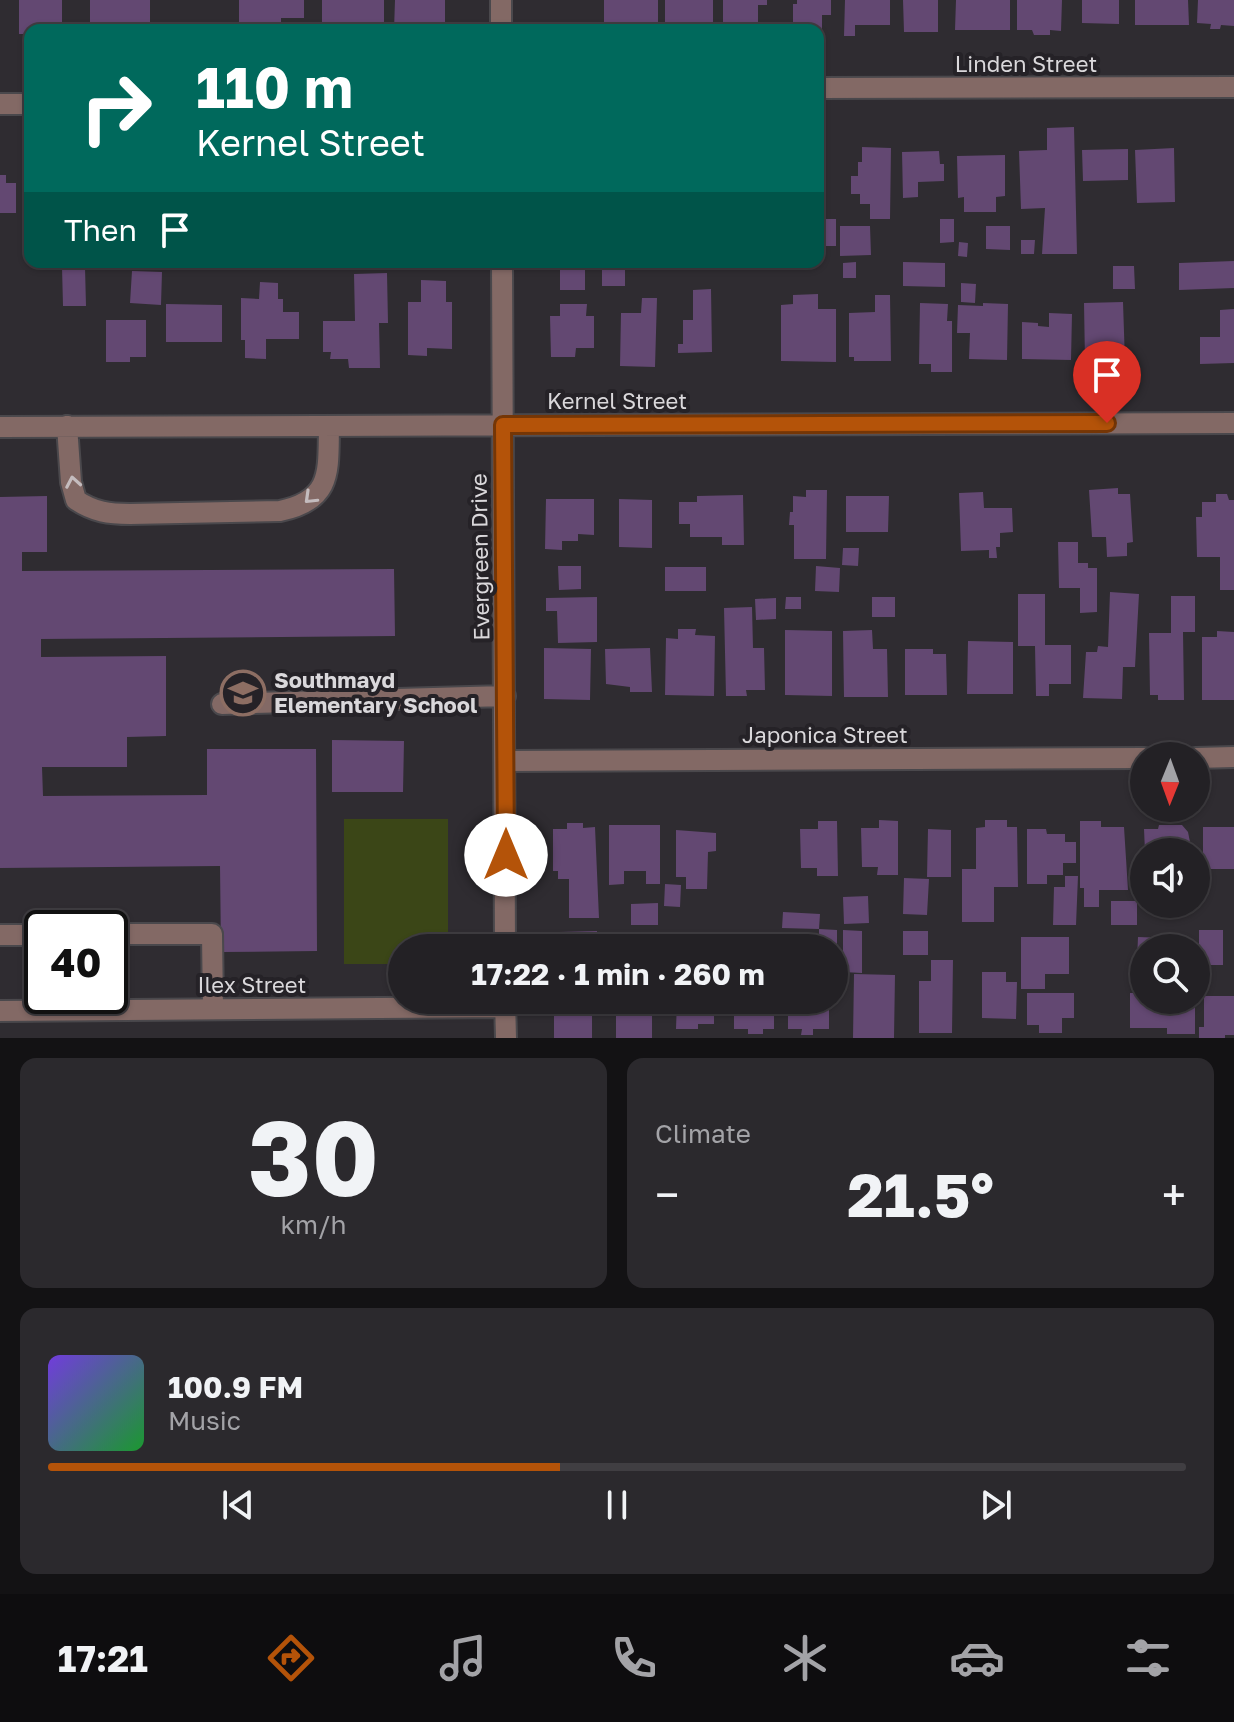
<!DOCTYPE html>
<meta charset="utf-8">
<style>
:root{--surface:#232125;--page:#2b292d;--text:#f1f3f6;--muted:#a3a3a7;--line:#403e42;--accent:#b45309}
body{margin:0;font-family:"Golos Text",sans-serif;background:var(--page);color:var(--text);height:100vh;display:flex;flex-direction:column;font-size:30px;white-space:nowrap}
*{box-sizing:border-box;margin:0}
p{font-size:26px;color:var(--muted)}
.icon{flex:none;width:44px;height:44px;fill:none;stroke:currentColor;stroke-width:2;stroke-linecap:round;stroke-linejoin:round}
.map{position:relative;height:1038px;overflow:hidden}
.drawer{display:flex;flex-direction:column;gap:20px;padding:20px;background:#131214;flex:1}
.drawer>*{flex:none}
.top-card{position:absolute;left:24px;top:24px;width:800px;height:244px;border-radius:16px;box-shadow:0 2px 6px #0004,0 0 0 2px var(--line);background:#00695c;color:#fff;overflow:hidden}
.needle{width:52px;rotate:181deg}
.controls{position:absolute;left:1130px;top:742px;display:grid;gap:16px}
.controls a{display:grid;place-items:center;width:80px;height:80px;border-radius:50%;background:var(--surface);box-shadow:0 2px 6px #0004,0 0 0 2px var(--line);font-size:40px}
.speed{position:absolute;left:24px;top:910px;display:flex;gap:16px;font-size:40px;font-weight:700;text-align:center}
.speed>*{display:grid;place-content:center;width:104px;height:104px;border-radius:50%;background:var(--surface);box-shadow:0 2px 6px #0004,0 0 0 2px var(--line);line-height:1}
.speed .limit{border:4px solid #111;border-radius:12px;background:#fff;color:#111}
.pin{position:absolute;display:grid;place-items:center;width:68px;height:68px;color:#fff;margin:-82px -34px;border-radius:50% 50% 50% 0;rotate:-45deg;box-shadow:0 0 8px #0007}
.pin .icon{rotate:45deg}
.me{position:absolute;width:88px;margin:-44px;rotate:0deg;stroke-linejoin:round;filter:drop-shadow(0 0 6px #0008)}
.turn{display:flex;align-items:center;gap:28px;height:168px;padding:0 40px;font-size:36px}
.turn .icon{width:104px;height:104px;stroke-width:2.5}
.turn b{display:block;font-size:56px;line-height:68px}
.then{display:flex;align-items:center;height:76px;padding:0 40px;background:#0003;gap:16px;font-size:30px}
.big{font-size:60px;font-weight:700;line-height:1.1}
.drawer .card{flex:1;display:flex;flex-direction:column;justify-content:center;gap:12px;min-width:0;padding:0 28px;border-radius:16px;background:var(--page)}
.drawer .dial{align-items:center;gap:0}
.dial b{font-size:104px;line-height:1}
.song{display:flex;align-items:center;gap:24px}
.cover{width:96px;height:96px;border-radius:12px;background:linear-gradient(135deg,hsl(260 70% 55%),hsl(130 70% 35%))}
.played{height:8px;border-radius:4px;background:linear-gradient(90deg,var(--accent) 45%,var(--line) 45%)}
.keys{display:flex;justify-content:space-around;direction:ltr}
.heat{display:flex;justify-content:space-between;align-items:center;font-size:44px;direction:ltr}
.drawer .tiles{flex:1;display:grid;gap:20px;grid-template-columns:1fr 1fr}
.card:last-child{grid-column:span 2}
.trip{position:absolute;left:388px;top:934px;width:460px;height:80px;border-radius:40px;background:var(--surface);box-shadow:0 2px 6px #0004,0 0 0 2px var(--line);font-weight:700;line-height:80px;text-align:center}
.menu{display:flex;height:128px;justify-content:space-around;align-items:center;background:#0e0d0f;color:var(--muted)}
.menu .icon{width:56px;height:56px}
.menu .on{color:var(--accent)}
.menu b{font-size:36px;color:var(--text)}
.map>svg:first-child{display:block}
</style>
<div class="map">
<svg width="1234" height="1038" viewBox="0 0 1234 1038">
<rect width="100%" height="100%" fill="#2f2c31"/>
<path fill="#3b4617" d="M 344,819 L 448,819 L 448,948 L 402,948 L 402,964 L 344,964 Z"/>
<path fill="#634872" d="M 19,0 L 62,0 L 62,30 L 30,30 L 30,34 L 19,34 Z
M 90,0 L 150,0 L 150,30 L 90,30 Z
M 239,0 L 304,0 L 304,18 L 281,18 L 281,30 L 239,30 Z
M 322,0 L 384,0 L 384,30 L 322,30 Z
M 395,0 L 445,0 L 445,30 L 394,30 Z
M 604,0 L 658,0 L 658,30 L 604,30 Z
M 665,0 L 713,0 L 713,30 L 665,30 Z
M 723,0 L 767,0 L 767,5 L 758,5 L 758,30 L 732,30 L 731,26 L 723,26 Z
M 797,0 L 831,0 L 831,15 L 822,15 L 822,34 L 818,34 L 818,30 L 803,30 L 804,26 L 793,26 L 793,4 L 797,4 Z
M 845,0 L 890,0 L 890,25 L 855,25 L 855,36 L 844,36 Z
M 903,0 L 938,0 L 938,32 L 904,32 Z
M 956,0 L 1010,0 L 1010,30 L 955,30 Z
M 1017,0 L 1062,0 L 1061,31 L 1050,30 L 1050,35 L 1034,35 L 1032,30 L 1017,30 Z
M 1082,0 L 1119,0 L 1119,24 L 1082,23 Z
M 1135,0 L 1188,0 L 1189,25 L 1135,25 Z
M 1198,0 L 1234,0 L 1234,26 L 1221,25 L 1220,29 L 1210,29 L 1211,24 L 1197,23 Z
M 1074,127 L 1077,254 L 1042,254 L 1045,208 L 1021,209 L 1019,151 L 1047,150 L 1047,128 Z
M 862,147 L 891,148 L 890,219 L 870,219 L 870,204 L 860,204 L 860,194 L 851,194 L 851,176 L 858,176 L 858,162 L 862,162 Z
M 1174,148 L 1175,202 L 1137,203 L 1135,150 Z
M 1128,149 L 1128,180 L 1083,181 L 1082,150 Z
M 939,151 L 940,164 L 944,164 L 944,181 L 918,182 L 918,197 L 903,198 L 902,152 Z
M 1005,155 L 1005,196 L 996,197 L 996,212 L 964,212 L 964,197 L 958,198 L 957,156 Z
M 0,175 L 6,175 L 6,183 L 16,183 L 16,213 L 0,213 Z
M 818,177 L 826,177 L 825,202 L 818,201 Z
M 27,201 L 30,202 L 30,233 L 27,233 Z
M 818,219 L 836,219 L 836,246 L 818,246 Z
M 940,219 L 954,219 L 954,242 L 940,243 Z
M 840,226 L 870,226 L 871,255 L 840,256 Z
M 986,226 L 1010,226 L 1010,250 L 986,249 Z
M 1021,240 L 1035,240 L 1034,254 L 1021,254 Z
M 959,242 L 968,243 L 967,257 L 958,256 Z
M 1234,261 L 1234,288 L 1179,290 L 1179,263 Z
M 856,262 L 856,278 L 843,278 L 843,263 Z
M 903,262 L 945,263 L 945,287 L 903,286 Z
M 602,263 L 625,263 L 625,286 L 602,286 Z
M 560,266 L 585,266 L 585,290 L 560,290 Z
M 1113,266 L 1134,266 L 1135,289 L 1113,289 Z
M 62,267 L 85,267 L 86,306 L 63,306 Z
M 132,271 L 162,272 L 161,305 L 130,303 Z
M 387,273 L 388,323 L 379,323 L 380,368 L 349,368 L 348,359 L 330,359 L 331,352 L 323,352 L 323,321 L 355,321 L 354,274 Z
M 421,280 L 446,281 L 446,302 L 452,302 L 452,349 L 427,348 L 427,356 L 408,355 L 408,302 L 421,302 Z
M 260,282 L 278,283 L 278,299 L 283,299 L 283,312 L 299,312 L 299,339 L 266,339 L 266,359 L 245,358 L 245,340 L 241,340 L 241,298 L 259,299 Z
M 961,283 L 976,284 L 975,303 L 961,302 Z
M 711,289 L 712,352 L 678,353 L 678,344 L 683,344 L 683,320 L 693,320 L 693,290 Z
M 818,294 L 818,309 L 836,309 L 836,362 L 781,361 L 781,305 L 793,304 L 793,295 Z
M 875,295 L 890,295 L 891,361 L 854,361 L 854,357 L 849,357 L 849,313 L 875,312 Z
M 642,298 L 657,298 L 655,367 L 620,366 L 621,313 L 641,313 Z
M 1123,302 L 1125,362 L 1085,362 L 1084,303 Z
M 920,303 L 948,304 L 947,321 L 952,321 L 952,372 L 931,372 L 931,364 L 919,364 Z
M 983,303 L 1008,304 L 1007,360 L 969,359 L 970,333 L 957,333 L 958,305 L 983,306 Z
M 166,304 L 222,305 L 222,342 L 166,342 Z
M 560,304 L 587,304 L 586,316 L 594,316 L 594,348 L 576,348 L 575,357 L 551,357 L 550,316 L 560,316 Z
M 1234,309 L 1234,363 L 1200,364 L 1200,337 L 1220,337 L 1220,310 Z
M 1049,313 L 1072,314 L 1071,360 L 1022,359 L 1022,322 L 1038,323 L 1038,326 L 1049,327 Z
M 106,320 L 146,320 L 146,357 L 130,357 L 130,362 L 106,362 Z
M 1118,488 L 1118,494 L 1130,494 L 1133,542 L 1127,543 L 1127,556 L 1107,557 L 1106,537 L 1092,537 L 1089,490 Z
M 806,490 L 827,490 L 826,559 L 794,559 L 794,525 L 789,525 L 790,512 L 793,512 L 793,496 L 806,497 Z
M 983,492 L 984,508 L 1012,508 L 1013,532 L 1000,533 L 1000,547 L 996,547 L 997,558 L 989,558 L 989,550 L 961,551 L 959,493 Z
M 1216,494 L 1227,494 L 1229,500 L 1234,500 L 1234,590 L 1220,590 L 1220,557 L 1197,557 L 1196,517 L 1202,517 L 1202,502 L 1216,502 Z
M 743,495 L 744,545 L 722,545 L 722,537 L 690,537 L 690,524 L 679,524 L 679,502 L 697,502 L 697,496 Z
M 47,496 L 47,552 L 22,552 L 22,571 L 394,569 L 395,636 L 41,639 L 41,657 L 166,656 L 166,736 L 127,737 L 127,767 L 42,767 L 43,796 L 207,795 L 207,749 L 316,749 L 317,951 L 221,952 L 220,866 L 0,868 L 0,497 Z
M 846,496 L 889,496 L 888,532 L 846,532 Z
M 546,499 L 594,499 L 594,535 L 578,534 L 578,541 L 562,541 L 562,550 L 545,549 Z
M 619,499 L 652,500 L 652,548 L 619,547 Z
M 1058,542 L 1078,542 L 1078,563 L 1088,563 L 1088,568 L 1097,568 L 1097,612 L 1080,613 L 1080,588 L 1059,588 Z
M 843,548 L 859,548 L 858,566 L 842,565 Z
M 558,566 L 581,566 L 581,589 L 559,590 Z
M 816,566 L 840,568 L 839,592 L 815,591 Z
M 665,567 L 706,567 L 706,591 L 665,591 Z
M 1110,592 L 1139,594 L 1135,667 L 1123,667 L 1122,699 L 1083,698 L 1086,652 L 1097,652 L 1098,646 L 1108,647 Z
M 1018,594 L 1045,594 L 1045,645 L 1071,645 L 1071,684 L 1049,684 L 1049,696 L 1036,696 L 1035,646 L 1018,646 Z
M 1171,596 L 1195,596 L 1195,632 L 1183,632 L 1184,700 L 1158,700 L 1158,695 L 1150,695 L 1149,633 L 1171,633 Z
M 597,597 L 597,642 L 558,643 L 557,611 L 546,611 L 546,598 Z
M 786,597 L 801,597 L 801,609 L 785,609 Z
M 872,597 L 895,597 L 895,617 L 872,617 Z
M 776,598 L 776,619 L 756,620 L 755,599 Z
M 752,607 L 753,648 L 764,648 L 765,690 L 746,690 L 747,696 L 726,696 L 724,608 Z
M 678,629 L 696,629 L 695,635 L 715,636 L 714,696 L 665,695 L 666,638 L 678,639 Z
M 785,630 L 832,631 L 832,696 L 785,695 Z
M 872,630 L 873,649 L 887,649 L 888,697 L 844,697 L 843,631 Z
M 1217,631 L 1234,632 L 1234,700 L 1202,700 L 1202,637 L 1217,637 Z
M 968,641 L 1013,642 L 1013,694 L 967,694 Z
M 544,648 L 591,649 L 590,700 L 544,699 Z
M 650,648 L 652,692 L 630,692 L 630,687 L 606,684 L 605,649 Z
M 905,649 L 933,649 L 933,654 L 946,654 L 947,695 L 905,695 Z
M 332,740 L 404,741 L 403,792 L 332,792 Z
M 879,820 L 898,821 L 898,875 L 877,875 L 878,867 L 862,867 L 861,828 L 879,828 Z
M 985,820 L 1007,820 L 1007,827 L 1017,827 L 1018,887 L 994,887 L 994,922 L 962,922 L 962,869 L 976,869 L 976,828 L 985,827 Z
M 818,821 L 837,821 L 838,876 L 817,876 L 817,868 L 801,868 L 800,829 L 818,829 Z
M 1080,821 L 1101,821 L 1101,827 L 1124,827 L 1128,890 L 1099,890 L 1099,907 L 1084,907 L 1084,888 L 1080,888 Z
M 567,823 L 583,823 L 583,828 L 595,827 L 599,918 L 569,918 L 569,879 L 558,879 L 558,871 L 553,871 L 553,829 L 567,829 Z
M 609,825 L 660,825 L 660,884 L 646,884 L 646,871 L 624,871 L 624,884 L 609,885 Z
M 1159,825 L 1182,825 L 1188,832 L 1192,852 L 1145,852 L 1144,829 L 1158,829 Z
M 1203,827 L 1234,827 L 1234,869 L 1203,869 Z
M 928,829 L 951,830 L 951,877 L 927,877 Z
M 1027,829 L 1046,829 L 1047,834 L 1065,834 L 1065,842 L 1076,842 L 1076,863 L 1063,863 L 1063,875 L 1047,875 L 1047,884 L 1027,884 Z
M 676,830 L 716,833 L 716,851 L 708,852 L 707,889 L 686,889 L 686,877 L 676,877 Z
M 1065,876 L 1078,876 L 1076,925 L 1053,925 L 1054,887 L 1065,887 Z
M 904,878 L 929,879 L 927,915 L 903,914 Z
M 665,884 L 681,885 L 680,907 L 664,906 Z
M 868,896 L 869,923 L 844,924 L 843,897 Z
M 1111,901 L 1137,901 L 1137,925 L 1111,925 Z
M 658,903 L 658,925 L 631,925 L 631,904 Z
M 783,912 L 820,914 L 819,929 L 782,928 Z
M 819,929 L 837,930 L 837,955 L 834,955 L 834,948 L 819,948 Z
M 843,930 L 862,931 L 862,973 L 843,972 Z
M 1199,930 L 1223,930 L 1223,965 L 1199,965 Z
M 597,931 L 597,948 L 559,948 L 559,932 Z
M 903,931 L 928,931 L 928,955 L 903,955 Z
M 664,932 L 676,932 L 676,943 L 664,943 Z
M 722,935 L 741,935 L 741,948 L 722,948 Z
M 603,937 L 624,938 L 624,948 L 602,948 Z
M 1021,937 L 1069,937 L 1069,974 L 1045,974 L 1045,989 L 1021,989 Z
M 1138,937 L 1165,938 L 1165,948 L 1144,948 L 1144,960 L 1137,960 Z
M 931,960 L 953,960 L 952,1033 L 919,1033 L 919,981 L 931,981 Z
M 982,972 L 1006,972 L 1006,982 L 1017,982 L 1016,1019 L 982,1018 Z
M 854,974 L 895,975 L 894,1038 L 853,1038 Z
M 1027,993 L 1074,993 L 1074,1018 L 1062,1018 L 1062,1033 L 1039,1033 L 1039,1025 L 1027,1025 Z
M 1130,993 L 1144,993 L 1144,1000 L 1195,1000 L 1195,1034 L 1167,1034 L 1167,1028 L 1130,1028 Z
M 1204,996 L 1234,996 L 1234,1035 L 1225,1035 L 1225,1038 L 1199,1038 L 1199,1027 L 1204,1027 Z
M 554,1000 L 598,1000 L 598,1016 L 592,1015 L 592,1038 L 554,1038 Z
M 616,1000 L 652,1000 L 652,1038 L 616,1038 Z
M 677,1000 L 709,1000 L 709,1004 L 714,1004 L 714,1024 L 698,1024 L 698,1029 L 676,1029 Z
M 725,1000 L 774,1000 L 774,1029 L 763,1029 L 763,1034 L 748,1034 L 748,1029 L 734,1029 L 734,1016 L 725,1016 Z
M 788,1000 L 829,1000 L 829,1029 L 813,1029 L 813,1035 L 801,1035 L 802,1029 L 788,1029 Z"/>
<g fill="none" stroke-linecap="round" stroke-linejoin="round">
<g stroke="#4a484c" stroke-width="24">
<path id="minor" d="M 501,0 L 501,30
M 818,88 L 1234,87
M 0,104 L 30,104
M 502,262 L 505,948
M 67,426 L 71,482 L 76,500 C 94,512 109,514 130,514 L 280,511 C 333,500 328,471 329,426
M 0,427 L 1234,423
M 222,704 L 505,696
M 1196,758 L 1234,757
M 506,761 L 1144,758
M 110,934 L 212,934 L 213,1009
M 0,935 L 42,935
M 505,1000 L 506,1038
M 0,1011 L 505,1007"/>
</g>
<use href="#minor" stroke="#836965" stroke-width="20"/>
</g>
<defs><path id="oneway-chevron" d="M-2-3.5L2.5 0L-2 3.5" fill="none" stroke-width="1.6" stroke-linecap="round" stroke-linejoin="round" transform="scale(2)"/></defs>
<g stroke="#c4bcbe">
<use href="#oneway-chevron" transform="translate(73 482) rotate(-100)"/>
<use href="#oneway-chevron" transform="translate(310 498) rotate(136)"/>
</g>
<g fill="none" stroke-linecap="round" stroke-linejoin="round">
<g stroke="#753606" stroke-width="20">
<path id="route" d="M 506,855 L 503,425 L 1107,423"/>
</g>
<use href="#route" stroke="#b45309" stroke-width="14"/>
</g>
<defs>
<g id="school-ring" transform="scale(2.3)"><circle r="9.5" fill="#252227" stroke="#8d6e63" stroke-width="1.5"/><path d="M0-5L7-2L0 1L-7-2ZM-4 1L0 2.5L4 1V4Q0 6-4 4Z" fill="#8d6e63"/></g>
</defs>
<g fill-rule="evenodd">
<use href="#school-ring" x="243" y="693"/>
</g>
<g text-anchor="middle" stroke-width="8" stroke-linejoin="round" paint-order="stroke">
<g font-size="22" fill="#dad8db" stroke="#252227">
<text x="1026" y="72">Linden Street</text>
<text x="617" y="409">Kernel Street</text>
<text transform="translate(480 557) rotate(-91)" y="8">Evergreen Drive</text>
<text x="825" y="743">Japonica Street</text>
<text x="252" y="993">Ilex Street</text>
</g>
<g font-size="22" font-weight="bold" fill="#dad8db" stroke="#252227" text-anchor="start">
<text x="274" y="688">Southmayd<tspan x="274" dy="25">Elementary School</tspan></text>
</g>
</g>
</svg>
<div class="controls">
<a><svg class="needle" viewBox="-14 -14 28 28"><path d="M0-13l5 13h-10z" fill="#e53935"/><path d="M0 13l5-13h-10z" fill="#a3a3a7"/></svg></a>
<a><svg class="icon" aria-label="sound" viewBox="0 0 24 24"><path d="M4 9h4l5-4v14l-5-4H4zM17 9q2 3 0 6"/></svg></a>
<a><svg class="icon" aria-label="search" viewBox="0 0 24 24"><circle cx="10" cy="10" r="6"/><path d="M15 15l6 6"/></svg></a>
</div>
<div class="speed"><div class="limit">40</div></div>
<div class="pin" style="left:1107px;top:423px;background:#d93025"><svg class="icon" aria-label="arrive" viewBox="0 0 24 24"><path d="M6 21V4h12l-3 4 3 4H6"/></svg></div>
<svg class="me" style="left:506px;top:855px" viewBox="-20 -20 40 40"><circle r="19" fill="#fff"/><path d="M0-13L10 11 0 6-10 11z" fill="#b45309"/></svg>
<div class="trip">17:22 · 1 min · 260 m</div>
<div class="top-card">
<div class="turn"><svg class="icon" aria-label="right" viewBox="0 0 24 24"><path d="M7 20v-9h11M14 6l5 5-5 5"/></svg><div><b>110 m</b>Kernel Street</div></div>
<div class="then">Then<svg class="icon" aria-label="arrive" viewBox="0 0 24 24"><path d="M6 21V4h12l-3 4 3 4H6"/></svg></div>
</div>
</div>
<section class="drawer">
<div class="tiles">
<div class="card dial"><b>30</b><p>km/h</p></div>
<div class="card"><p>Climate</p>
<div class="heat"><a>−</a><b class="big">21.5°</b><a>+</a></div>
</div>
<div class="card">
<div class="song"><i class="cover"></i><div><b>100.9 FM</b><p>Music</p></div></div>
<div class="played"></div>
<div class="keys"><svg class="icon" aria-label="previous" viewBox="0 0 24 24"><path d="M18 5L8 12l10 7zM5 5v14"/></svg><svg class="icon" aria-label="pause" viewBox="0 0 24 24"><path d="M8 5v14M16 5v14"/></svg><svg class="icon" aria-label="next" viewBox="0 0 24 24"><path d="M6 5l10 7-10 7zM19 5v14"/></svg></div>
</div>
</div>
</section>
<nav class="menu">
<b>17:21</b>
<svg class="icon on" aria-label="directions" viewBox="0 0 24 24"><path d="M12 3l9 9-9 9-9-9zM9 14v-3h6M13 9l2 2-2 2"/></svg>
<svg class="icon" aria-label="music" viewBox="0 0 24 24"><path d="M9 18V5l10-2v13"/><circle cx="6" cy="18" r="3"/><circle cx="16" cy="16" r="3"/></svg>
<svg class="icon" aria-label="phone" viewBox="0 0 24 24"><path d="M5 4h4l2 5-3 2q2 4 5 5l2-3 5 2v4C11 20 4 13 5 4z"/></svg>
<svg class="icon" aria-label="climate" viewBox="0 0 24 24"><path d="M12 3v18M4 7l16 10M4 17L20 7"/></svg>
<svg class="icon" aria-label="car" viewBox="0 0 24 24"><path d="M5 17H2v-5l4-1 3-4h7l3 4 3 1v5h-3M9 17h6M6 11h13"/><circle cx="7" cy="17" r="2"/><circle cx="17" cy="17" r="2"/></svg>
<svg class="icon" aria-label="filters" viewBox="0 0 24 24"><path d="M4 7h16M4 17h16"/><circle cx="9" cy="7" r="2"/><circle cx="15" cy="17" r="2"/></svg>
</nav>
